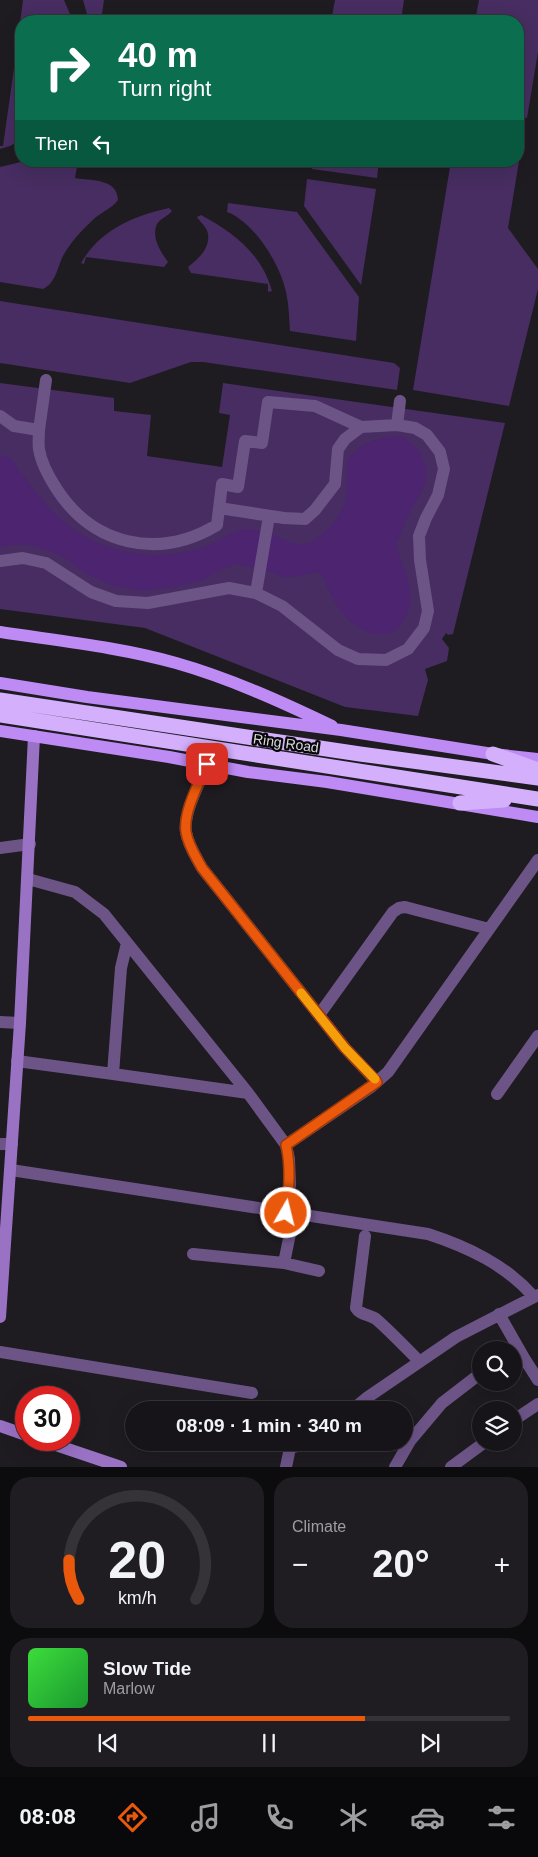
<!DOCTYPE html>
<meta charset="utf-8">
<style>
:root{--surface:#161419;--page:#1f1d22;--text:#f1f3f6;--muted:#9e9ea2;--line:#353338;--accent:#ea580c}
body{margin:0;font-family:Helvetica,sans-serif;background:var(--page);color:var(--text);height:100vh;display:flex;flex-direction:column;font-size:19px;white-space:nowrap}
*{box-sizing:border-box;margin:0}
p{font-size:16px;color:var(--muted)}
.icon{flex:none;width:28px;height:28px;fill:none;stroke:currentColor;stroke-width:2;stroke-linecap:round;stroke-linejoin:round}
.map{position:relative;height:1467px;overflow:hidden}
.drawer{display:flex;flex-direction:column;gap:10px;padding:10px;background:#0c0b0e;flex:1}
.drawer>*{flex:none}
.hud{position:absolute;left:15px;top:15px;width:509px;height:152px;border-radius:20px;box-shadow:0 5px 20px #0002,0 0 0 1px var(--line);background:#0b6e4f;color:#fff;overflow:hidden}
.fabs{position:absolute;left:472px;top:1341px;display:grid;gap:10px}
.fabs a{display:grid;place-items:center;width:50px;height:50px;border-radius:50%;background:var(--surface);box-shadow:0 5px 20px #0002,0 0 0 1px var(--line);font-size:25px}
.speed{position:absolute;left:15px;top:1386px;display:flex;gap:10px;font-size:25px;font-weight:700;text-align:center}
.speed>*{display:grid;place-content:center;width:65px;height:65px;border-radius:50%;background:var(--surface);box-shadow:0 5px 20px #0002,0 0 0 1px var(--line);line-height:1}
.speed .limit{border:8px solid #d22;background:#fff;color:#111}
.pin{position:absolute;display:grid;place-items:center;width:42px;height:42px;color:#fff;margin:-21px;border-radius:10px;box-shadow:0 2px 8px #0006}
.me{position:absolute;width:55px;margin:-28px;rotate:8deg;stroke-linejoin:round;filter:drop-shadow(0 0 4px #0008)}
.turn{display:flex;align-items:center;gap:18px;height:105px;padding:0 20px;font-size:22px}
.turn .icon{width:65px;height:65px;stroke-width:2.5}
.turn b{display:block;font-size:35px;line-height:42px}
.then{display:flex;align-items:center;height:48px;padding:0 20px;background:#0003;gap:10px;font-size:19px}
.big{font-size:38px;font-weight:800;line-height:1.1}
.drawer .widget{flex:1;display:flex;flex-direction:column;justify-content:center;gap:8px;min-width:0;padding:0 18px;border-radius:20px;background:var(--page)}
.drawer .dial{align-items:center;gap:0}
.dial svg{height:130px;overflow:visible;fill:none;stroke:var(--line);stroke-width:7;stroke-linecap:round;text-anchor:middle}
.dial text{fill:var(--text);stroke:none}
.song{display:flex;align-items:center;gap:15px}
.cover{width:60px;height:60px;border-radius:8px;background:linear-gradient(135deg,hsl(120 70% 55%),hsl(130 70% 35%))}
.played{height:5px;border-radius:2px;background:linear-gradient(90deg,var(--accent) 70%,var(--line) 70%)}
.keys{display:flex;justify-content:space-around;direction:ltr}
.heat{display:flex;justify-content:space-between;align-items:center;font-size:28px;direction:ltr}
.drawer .tiles{flex:1;display:grid;gap:10px;grid-template-columns:1fr 1fr}
.widget:last-child{grid-column:span 2}
.trip{position:absolute;left:125px;top:1401px;width:288px;height:50px;border-radius:25px;background:var(--surface);box-shadow:0 5px 20px #0002,0 0 0 1px var(--line);font-weight:800;line-height:50px;text-align:center}
.tab-bar{display:flex;height:80px;justify-content:space-around;align-items:center;background:#09080a;color:var(--muted)}
.tab-bar .icon{width:35px;height:35px}
.tab-bar .selected{color:var(--accent)}
.tab-bar b{font-size:22px;color:var(--text)}
.map>svg:first-child{display:block}
</style>
<div class="map">
<svg width="538" height="1467" viewBox="0 0 538 1467">
<rect width="100%" height="100%" fill="#1e1b21"/>
<path fill="#472d61" d="M 23,0 L 64,0 L 73,21 L 21,21 L 21,43 L 19,43 L 18,38 Z
M 83,0 L 104,0 L 101,21 L 89,21 Z
M 335,0 L 404,0 L 401,21 L 368,21 L 332,16 Z
M 479,0 L 538,0 L 538,52 L 527,118 L 518,117 L 518,21 L 475,21 Z
M 20,66 L 21,140 L 10,146 L 0,149 L 0,146 L 3,146 L 14,68 Z
M 518,143 L 522,143 L 508,228 L 538,269 L 538,289 L 509,406 L 413,390 L 451,161 L 518,161 Z
M 25,161 L 78,161 L 75,178 C 92,181 117,178 118,200 C 112,208 104,211 96,217 C 84,228 71,241 63,256 C 57,268 56,283 43,289 L 0,282 L 0,167 Z
M 313,161 L 379,161 L 377,178 L 312,169 Z
M 307,179 L 376,189 L 361,285 L 304,206 Z
M 228,203 L 297,212 L 359,297 L 356,341 L 290,331 C 289,318 289,305 286,292 C 280,264 254,222 227,212 Z
M 169,208 L 172,211 C 168,216 160,219 157,224 C 151,238 161,252 168,262 L 164,267 L 86,257 L 84,264 L 81,263 C 100,230 133,216 169,208 Z
M 201,215 C 233,232 262,254 272,291 L 268,292 L 268,284 L 191,273 L 188,267 C 198,259 210,249 208,234 C 207,227 200,222 197,217 Z
M 0,301 L 394,363 L 400,368 L 397,390 L 203,362 L 191,362 L 130,383 L 0,363 Z
M 0,383 L 114,398 L 114,411 L 151,415 L 147,456 L 222,467 L 230,415 L 219,413 L 223,383 L 505,423 L 453,634 L 448,635 L 446,633 L 442,639 L 449,648 L 447,661 L 425,669 L 428,680 L 418,716 L 345,707 L 145,628 L 0,609 Z"/>
<path fill="#4c246f" d="M 400,436 C 413,443 419,448 424,463 C 431,484 417,498 408,515 C 405,521 403,527 401,533 C 400,536 397,540 397,544 C 397,554 407,573 409,584 C 413,606 405,636 379,634 C 356,633 341,613 331,595 C 327,586 325,579 318,572 L 285,578 L 269,571 L 236,564 L 222,569 L 205,579 L 175,587 L 142,591 L 113,586 L 86,574 L 63,556 L 38,547 L 20,544 L 0,547 L 0,455 L 11,458 C 26,480 43,504 64,522 C 96,549 144,561 185,552 C 194,550 203,548 211,544 C 221,540 231,532 242,530 C 261,526 281,542 301,544 C 318,545 344,515 346,498 C 348,486 346,473 347,460 C 365,441 374,438 400,436 Z"/>
<g fill="none" stroke-linecap="round" stroke-linejoin="round">
<path stroke="#6c5487" stroke-width="12" d="M 0,416 L 14,426 L 39,430 L 46,380
M 39,430 C 39,436 38,443 39,449 C 41,463 49,477 56,488 C 93,546 159,560 217,525 L 222,484 L 238,487 L 245,441 L 262,443 L 268,402 L 315,406 L 361,427 L 397,425
M 219,508 L 284,518 L 305,519 L 315,510 L 335,484 L 338,449 L 345,439 L 361,427
M 0,561 L 23,558 L 46,563 L 91,592 L 116,601 L 148,603 L 229,588 L 256,593 L 282,606 L 338,650 L 358,659 L 386,660 L 408,649 L 424,628 L 428,611 L 420,560 L 419,536 L 426,518 L 438,495 L 444,469 L 440,452 L 427,435 L 415,428 L 397,425 L 400,401
M 256,593 L 269,516
M 207,764 C 200,783 183,812 186,832 C 188,845 196,857 202,868 L 345,1048 L 377,1082
M 0,848 L 30,844
M 28,879 L 75,892 L 104,914 L 248,1093 L 286,1145 L 289,1159 L 290,1185 L 286,1213
M 127,943 L 121,968 L 113,1074 L 248,1093
M 319,1015 L 393,912 L 399,908 L 405,907 L 489,929
M 0,1022 L 20,1023
M 17,1061 L 113,1074
M 497,1094 L 538,1036
M 0,1144 L 12,1144
M 286,1145 L 371,1087 L 388,1072 L 538,860
M 11,1170 L 428,1234 C 468,1247 506,1265 534,1297
M 365,1236 L 356,1308 C 360,1315 369,1314 376,1319 C 391,1332 405,1347 419,1361
M 193,1254 L 284,1263 L 294,1214
M 284,1263 L 319,1271
M 499,1314 L 524,1358 L 538,1380
M 0,1352 L 252,1393
M 352,1410 L 368,1397 L 456,1337 L 538,1295
M 514,1420 L 538,1404
M 286,1467 L 290,1448 L 312,1442
M 395,1467 L 410,1441 L 442,1403 L 481,1373
M 451,1467 L 485,1442"/>
<path stroke="#9a72c4" stroke-width="12" d="M 0,1317 L 20,1023 L 34,736
M 0,1426 L 26,1435
M 41,1440 L 121,1467"/>
<path stroke="#be8af4" stroke-width="12" d="M 0,632 C 59,641 119,647 176,663 C 229,678 282,702 332,726
M 0,683 L 87,697 L 341,730 L 493,754 L 538,759
M 0,731 L 169,757 L 248,772 L 327,782 L 538,817"/>
<path stroke="#d3affc" stroke-width="15" d="M 0,700 L 360,754 L 538,778
M 0,715 L 538,799
M 493,754 L 538,770
M 460,803 L 504,800"/>
</g>
<g fill="none" stroke-linecap="round" stroke-linejoin="round">
<g stroke="#983908" stroke-width="12">
<path id="route" d="M 207,764 C 199,783 183,812 186,832 C 188,845 196,857 202,868 L 345,1048 L 377,1082 L 286,1145 C 291,1168 289,1189 286,1213"/>
</g>
<use href="#route" stroke="#ea580c" stroke-width="9"/>
<path stroke="#f59e0b" stroke-width="9" d="M 301,993 L 345,1048 L 375,1079"/>
</g>
<g text-anchor="middle" stroke-width="4.5" stroke-linejoin="round" paint-order="stroke">
<g font-size="14" fill="#dad8dc" stroke="#070709">
<text transform="translate(286 743) rotate(8)" y="5">Ring Road</text>
</g>
</g>
</svg>
<div class="fabs">
<a><svg class="icon" aria-label="search" viewBox="0 0 24 24"><circle cx="10" cy="10" r="6"/><path d="M15 15l6 6"/></svg></a>
<a><svg class="icon" aria-label="layers" viewBox="0 0 24 24"><path d="M12 4l9 5-9 5-9-5zM3 14l9 5 9-5"/></svg></a>
</div>
<div class="speed"><div class="limit">30</div></div>
<div class="pin" style="left:207px;top:764px;background:#d93025"><svg class="icon" aria-label="arrive" viewBox="0 0 24 24"><path d="M6 21V4h12l-3 4 3 4H6"/></svg></div>
<svg class="me" style="left:286px;top:1213px" viewBox="-20 -20 40 40"><circle r="17" fill="#ea580c" stroke="#fff" stroke-width="3"/><path d="M0-11L8 9 0 5-8 9z" fill="#fff"/></svg>
<div class="trip">08:09 · 1 min · 340 m</div>
<div class="hud">
<div class="turn"><svg class="icon" aria-label="right" viewBox="0 0 24 24"><path d="M7 20v-9h11M14 6l5 5-5 5"/></svg><div><b>40 m</b>Turn right</div></div>
<div class="then">Then<svg class="icon" aria-label="left" viewBox="0 0 24 24"><path d="M17 20v-9H6M10 6l-5 5 5 5"/></svg></div>
</div>
</div>
<section class="drawer">
<div class="tiles">
<div class="widget dial"><svg viewBox="0 0 100 80">
<path d="M14 69A42 42 0 1 1 86 69"/>
<path d="M14 69A42 42 0 0 1 8 45" stroke="#ea580c"/>
<text x="50" y="56" font-size="32" font-weight="700">20</text>
<text x="50" y="72" font-size="11">km/h</text>
</svg></div>
<div class="widget"><p>Climate</p>
<div class="heat"><a>−</a><b class="big">20°</b><a>+</a></div>
</div>
<div class="widget">
<div class="song"><i class="cover"></i><div><b>Slow Tide</b><p>Marlow</p></div></div>
<div class="played"></div>
<div class="keys"><svg class="icon" aria-label="previous" viewBox="0 0 24 24"><path d="M18 5L8 12l10 7zM5 5v14"/></svg><svg class="icon" aria-label="pause" viewBox="0 0 24 24"><path d="M8 5v14M16 5v14"/></svg><svg class="icon" aria-label="next" viewBox="0 0 24 24"><path d="M6 5l10 7-10 7zM19 5v14"/></svg></div>
</div>
</div>
</section>
<nav class="tab-bar">
<b>08:08</b>
<svg class="icon selected" aria-label="directions" viewBox="0 0 24 24"><path d="M12 3l9 9-9 9-9-9zM9 14v-3h6M13 9l2 2-2 2"/></svg>
<svg class="icon" aria-label="music" viewBox="0 0 24 24"><path d="M9 18V5l10-2v13"/><circle cx="6" cy="18" r="3"/><circle cx="16" cy="16" r="3"/></svg>
<svg class="icon" aria-label="phone" viewBox="0 0 24 24"><path d="M5 4h4l2 5-3 2q2 4 5 5l2-3 5 2v4C11 20 4 13 5 4z"/></svg>
<svg class="icon" aria-label="climate" viewBox="0 0 24 24"><path d="M12 3v18M4 7l16 10M4 17L20 7"/></svg>
<svg class="icon" aria-label="car" viewBox="0 0 24 24"><path d="M5 17H2v-5l4-1 3-4h7l3 4 3 1v5h-3M9 17h6M6 11h13"/><circle cx="7" cy="17" r="2"/><circle cx="17" cy="17" r="2"/></svg>
<svg class="icon" aria-label="filters" viewBox="0 0 24 24"><path d="M4 7h16M4 17h16"/><circle cx="9" cy="7" r="2"/><circle cx="15" cy="17" r="2"/></svg>
</nav>
